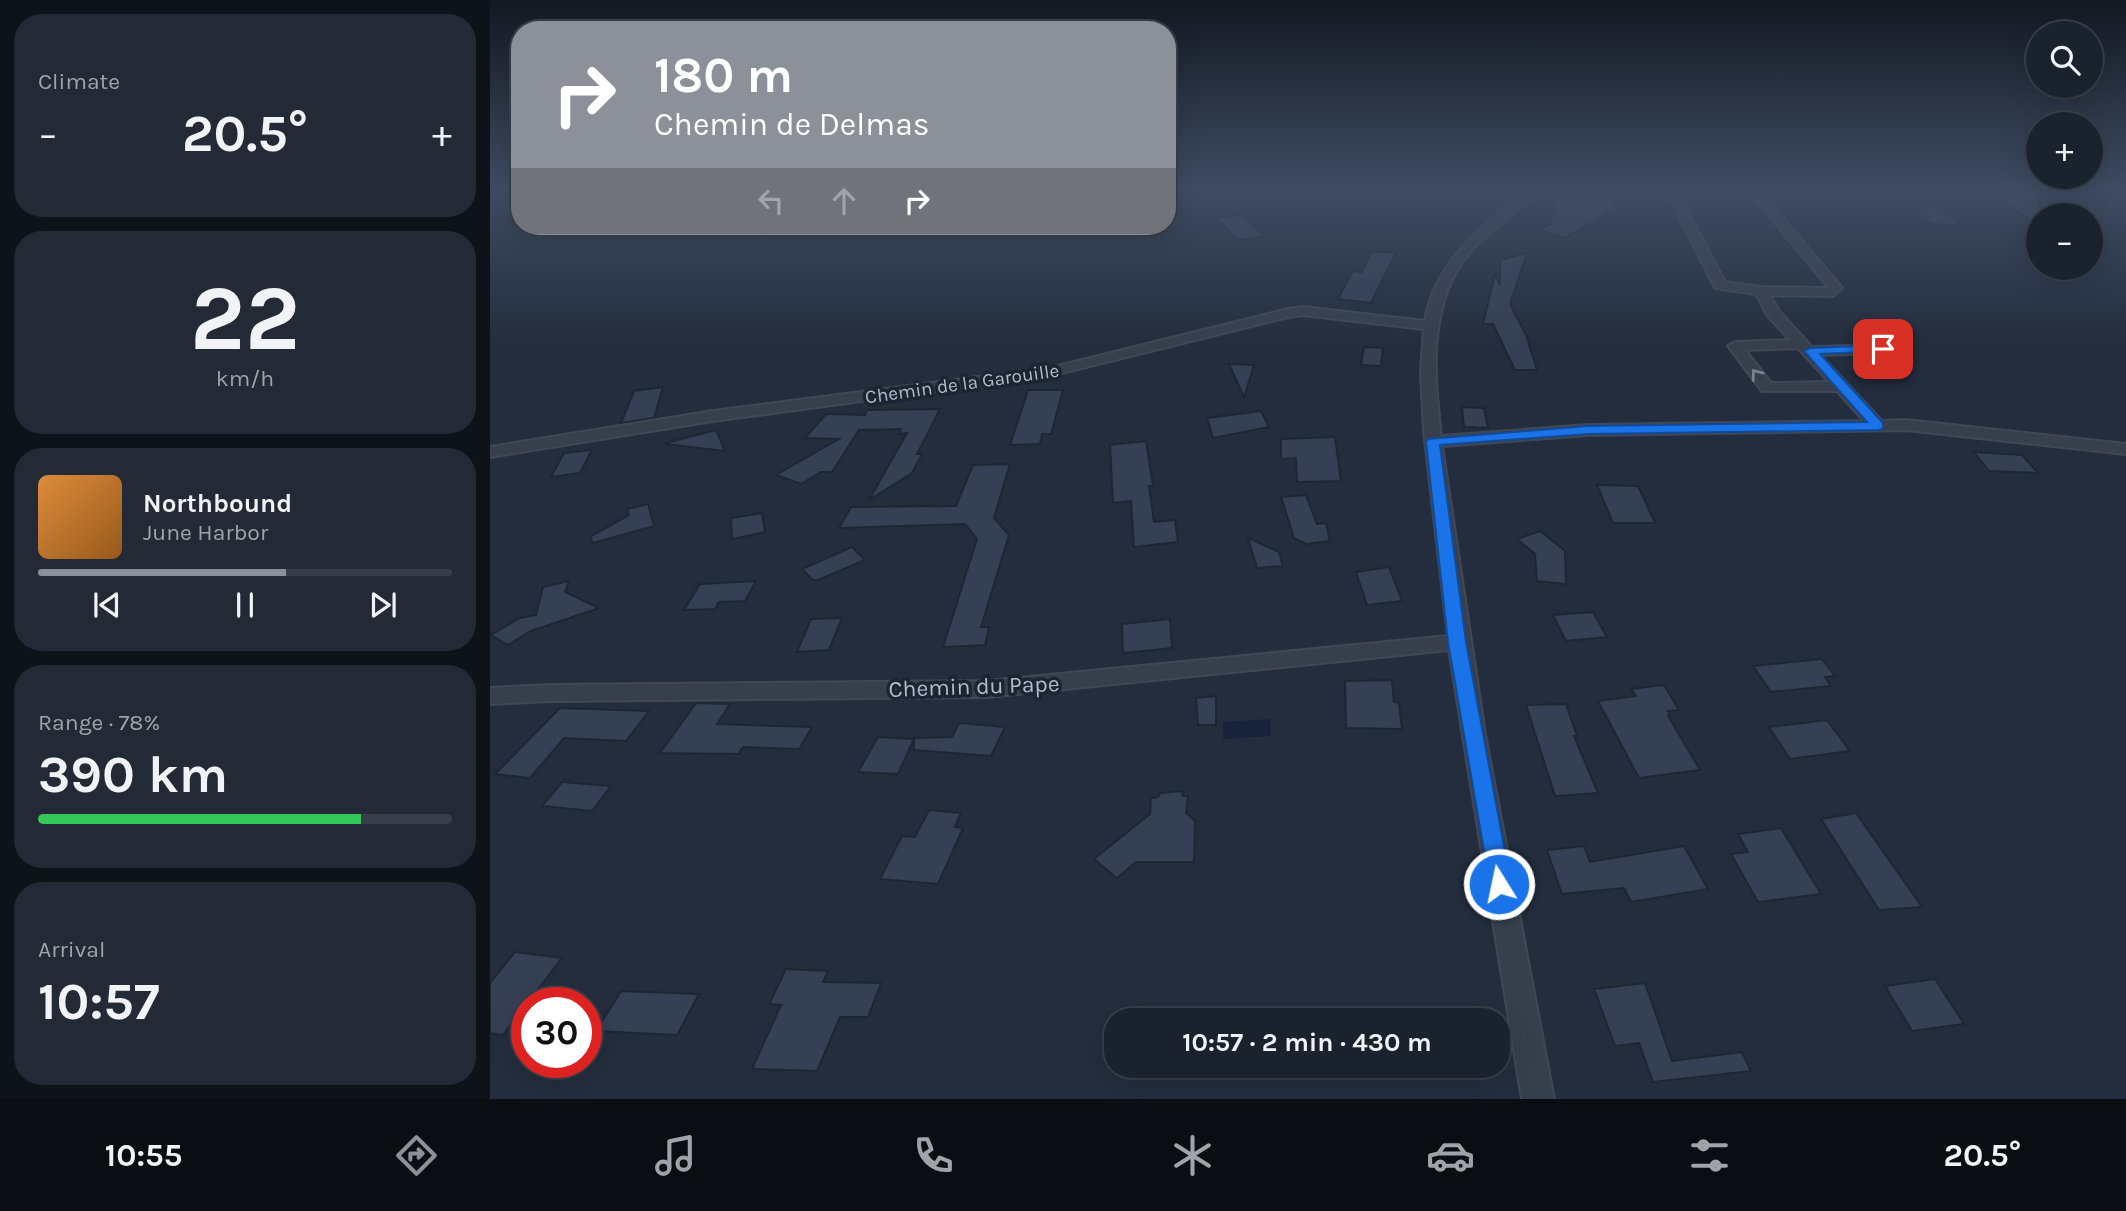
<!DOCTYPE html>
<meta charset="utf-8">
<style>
:root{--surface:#1a222e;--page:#232a36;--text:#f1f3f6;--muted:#9fa4aa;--line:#383f4a;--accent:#8c9099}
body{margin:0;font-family:Karla,sans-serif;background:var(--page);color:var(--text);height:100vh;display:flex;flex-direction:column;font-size:26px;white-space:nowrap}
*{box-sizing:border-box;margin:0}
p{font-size:23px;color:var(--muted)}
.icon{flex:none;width:38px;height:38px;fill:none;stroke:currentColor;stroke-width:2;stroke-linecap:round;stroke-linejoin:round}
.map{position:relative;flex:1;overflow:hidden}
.panel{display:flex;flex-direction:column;gap:14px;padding:14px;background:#0e1319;width:490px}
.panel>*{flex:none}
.guide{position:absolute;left:21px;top:21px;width:665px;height:214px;border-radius:28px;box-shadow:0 7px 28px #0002,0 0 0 2px var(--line);background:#8c9099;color:#fff;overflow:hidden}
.controls{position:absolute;left:1536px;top:21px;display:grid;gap:14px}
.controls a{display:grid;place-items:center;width:77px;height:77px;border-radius:50%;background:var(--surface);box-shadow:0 7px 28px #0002,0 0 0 2px var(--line);font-size:35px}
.speed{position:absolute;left:21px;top:987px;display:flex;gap:14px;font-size:35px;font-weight:700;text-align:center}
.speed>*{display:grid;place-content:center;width:91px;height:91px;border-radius:50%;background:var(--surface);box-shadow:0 7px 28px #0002,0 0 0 2px var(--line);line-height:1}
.speed .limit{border:10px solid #d22;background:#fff;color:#111}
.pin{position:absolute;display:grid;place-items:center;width:60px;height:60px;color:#fff;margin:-30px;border-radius:14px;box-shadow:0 4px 10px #0006}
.me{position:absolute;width:77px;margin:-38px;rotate:350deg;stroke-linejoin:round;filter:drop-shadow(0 0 5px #0008)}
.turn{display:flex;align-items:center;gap:24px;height:147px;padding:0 28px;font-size:32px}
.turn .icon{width:91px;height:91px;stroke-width:2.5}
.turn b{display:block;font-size:49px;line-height:60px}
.lanes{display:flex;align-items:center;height:66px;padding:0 28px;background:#0003;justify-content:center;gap:35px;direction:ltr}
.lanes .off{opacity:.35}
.big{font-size:52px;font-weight:700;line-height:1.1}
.panel .tile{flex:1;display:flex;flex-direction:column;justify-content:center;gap:10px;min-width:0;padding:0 24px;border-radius:28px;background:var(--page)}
.panel .dial{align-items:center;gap:0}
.dial b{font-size:91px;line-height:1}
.song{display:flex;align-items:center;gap:21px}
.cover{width:84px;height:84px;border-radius:10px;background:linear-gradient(135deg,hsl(30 70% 55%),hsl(30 70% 35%))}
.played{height:7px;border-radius:4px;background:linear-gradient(90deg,var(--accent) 60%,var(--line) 60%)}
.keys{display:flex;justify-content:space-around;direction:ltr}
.heat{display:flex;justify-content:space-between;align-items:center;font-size:38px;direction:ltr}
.charge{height:10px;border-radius:5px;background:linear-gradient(90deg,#34c759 78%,var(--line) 0)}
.trip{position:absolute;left:614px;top:1008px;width:406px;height:70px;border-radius:28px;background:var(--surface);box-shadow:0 7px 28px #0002,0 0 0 2px var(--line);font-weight:700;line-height:70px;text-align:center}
.tab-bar{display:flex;height:112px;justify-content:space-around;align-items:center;background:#0a0e12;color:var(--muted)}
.tab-bar .icon{width:49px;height:49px}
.tab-bar .current{color:var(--accent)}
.tab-bar b{font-size:32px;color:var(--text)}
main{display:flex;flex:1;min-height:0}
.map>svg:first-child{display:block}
</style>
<main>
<section class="panel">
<div class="tile"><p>Climate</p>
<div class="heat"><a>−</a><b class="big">20.5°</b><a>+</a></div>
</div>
<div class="tile dial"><b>22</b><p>km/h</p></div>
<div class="tile">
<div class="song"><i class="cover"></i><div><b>Northbound</b><p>June Harbor</p></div></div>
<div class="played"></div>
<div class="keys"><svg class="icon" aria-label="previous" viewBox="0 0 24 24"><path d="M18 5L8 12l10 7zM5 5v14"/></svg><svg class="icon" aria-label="pause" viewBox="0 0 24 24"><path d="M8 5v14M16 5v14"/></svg><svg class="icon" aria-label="next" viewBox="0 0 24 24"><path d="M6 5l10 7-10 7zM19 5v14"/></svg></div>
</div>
<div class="tile"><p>Range · 78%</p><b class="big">390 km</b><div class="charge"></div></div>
<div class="tile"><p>Arrival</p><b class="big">10:57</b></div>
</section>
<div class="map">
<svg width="1636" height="1099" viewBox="0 0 1636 1099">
<rect width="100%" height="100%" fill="#232d3d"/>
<path fill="#16233b" d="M 780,719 L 781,736 L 733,739 L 733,722 Z"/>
<path fill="#354054" stroke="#1e2634" stroke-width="2" d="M 1496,190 L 1549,190 L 1549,226 Z
M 1074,194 L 1120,195 L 1127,209 L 1074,238 L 1048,230 L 1062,223 L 1060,211 L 1066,211 L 1062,199 L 1076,199 Z
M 1422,207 L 1451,208 L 1471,225 L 1441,224 Z
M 753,215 L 775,237 L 747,240 L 726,218 Z
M 882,251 L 906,253 L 881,303 L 848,299 L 863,271 L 872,272 Z
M 1037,253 L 1020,304 L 1036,335 L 1047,370 L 1025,370 L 1003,324 L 993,324 L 1005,274 L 1010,285 L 1010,260 Z
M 874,347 L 893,348 L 891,366 L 871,365 Z
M 739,364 L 764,365 L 754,397 Z
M 173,387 L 164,418 L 131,423 L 144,391 Z
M 538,390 L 573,390 L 561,434 L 552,434 L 550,444 L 520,445 Z
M 972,407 L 994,408 L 998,428 L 974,427 Z
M 450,409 L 427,454 L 432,454 L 422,473 L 379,500 L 417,433 L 409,434 L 411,429 L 369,430 L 342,472 L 331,472 L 311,484 L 286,475 L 349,439 L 315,438 L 336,414 L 375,415 L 377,410 Z
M 771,411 L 779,427 L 723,438 L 717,418 Z
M 226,430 L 235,451 L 176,444 L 176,443 Z
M 845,437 L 851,481 L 807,482 L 806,458 L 791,459 L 791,439 Z
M 656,441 L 663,486 L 659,486 L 664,522 L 685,520 L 688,542 L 644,547 L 641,501 L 623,503 L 620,445 Z
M 102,450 L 90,473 L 61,477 L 74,453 Z
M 1484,452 L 1532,455 L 1548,473 L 1499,471 Z
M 520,464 L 504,518 L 519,535 L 491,627 L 499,627 L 495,645 L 453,647 L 487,539 L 475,524 L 349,528 L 361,507 L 466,506 L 483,465 Z
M 1107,485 L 1148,486 L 1165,523 L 1123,523 Z
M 816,495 L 827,524 L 836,523 L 840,541 L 816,544 L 804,538 L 791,497 Z
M 158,504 L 164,526 L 103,543 L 100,537 L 139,515 L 137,509 Z
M 272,513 L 275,532 L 242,539 L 241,518 Z
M 1050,531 L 1075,551 L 1076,584 L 1047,581 L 1045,554 L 1027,539 Z
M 758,538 L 789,552 L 793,566 L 767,568 Z
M 362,547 L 375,560 L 328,580 L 323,580 L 312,569 Z
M 899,567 L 912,601 L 877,605 L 866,572 Z
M 79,581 L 75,592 L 109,608 L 41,631 L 18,645 L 1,635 L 30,618 L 46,615 L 53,587 Z
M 266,581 L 255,601 L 229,602 L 225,609 L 194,610 L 210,584 Z
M 1103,612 L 1117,637 L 1076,641 L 1063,615 Z
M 352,618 L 339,650 L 307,652 L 321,619 Z
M 680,619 L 682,648 L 633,653 L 632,624 Z
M 1332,659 L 1345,676 L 1335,677 L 1341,686 L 1281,692 L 1263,666 Z
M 902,680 L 904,702 L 909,703 L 912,729 L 856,728 L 855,681 Z
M 1174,685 L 1189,710 L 1178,711 L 1180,715 L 1178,716 L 1210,770 L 1149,778 L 1108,701 L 1146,696 L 1141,689 Z
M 726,696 L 726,725 L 708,725 L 706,698 Z
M 206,703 L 240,704 L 227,724 L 322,727 L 309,749 L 253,747 L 248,754 L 170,753 Z
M 1076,704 L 1087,736 L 1084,736 L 1108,793 L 1065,796 L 1036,705 Z
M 70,708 L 159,711 L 136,741 L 74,738 L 40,778 L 5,774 Z
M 1337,720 L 1360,751 L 1300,759 L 1279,727 Z
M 469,723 L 515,727 L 501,756 L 424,750 L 424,738 L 462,737 Z
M 388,737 L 424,739 L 408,774 L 368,772 Z
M 72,782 L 121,786 L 102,811 L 52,806 Z
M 692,791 L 693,796 L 698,796 L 696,813 L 705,821 L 704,862 L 646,862 L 627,878 L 604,859 L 660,814 L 661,798 L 668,797 L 670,793 Z
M 439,810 L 471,813 L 465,827 L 473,828 L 448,884 L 390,879 L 412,836 L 425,837 Z
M 1366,813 L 1432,907 L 1389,910 L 1331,819 Z
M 1291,828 L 1331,894 L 1268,902 L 1241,854 L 1258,852 L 1248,834 Z
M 1094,846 L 1100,862 L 1194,846 L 1218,889 L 1141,902 L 1134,888 L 1072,894 L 1057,850 Z
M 25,952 L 72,958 L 13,1035 L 0,1033 L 0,983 Z
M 296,969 L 338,971 L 333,982 L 391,983 L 378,1017 L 350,1017 L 327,1071 L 262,1069 L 291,1005 L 279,1004 Z
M 1445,979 L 1474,1024 L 1422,1031 L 1395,986 Z
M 1155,983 L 1182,1061 L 1252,1052 L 1261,1071 L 1163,1082 L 1149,1043 L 1125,1046 L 1104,989 Z
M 131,991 L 209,994 L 187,1035 L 106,1031 Z"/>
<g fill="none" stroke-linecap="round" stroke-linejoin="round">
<g stroke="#404856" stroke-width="4">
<path id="street" d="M 1037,190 L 1049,190 C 1029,213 1001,228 981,251 C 937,301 944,375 951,436 L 1098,425 L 1374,421 L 1347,391 L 1272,391 L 1238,346 L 1245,342 L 1300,340 L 1278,316 L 1266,294 L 1225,288 L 1181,200 L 1173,190 L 1184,190 L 1191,199 L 1235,282 L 1271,287 L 1339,288 L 1258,190 L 1269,190 L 1352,288 L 1343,296 L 1280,295 L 1289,311 L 1322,347 L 1393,345 L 1400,349 L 1393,353 L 1330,355 L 1392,421 L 1416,420 L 1636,444 L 1636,454 L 1416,430 L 1098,435 L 952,446 L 995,734 L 1064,1099 L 1032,1099 L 959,650 L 497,697 L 60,701 L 0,704 L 0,688 L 60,685 L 497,681 L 958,636 L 934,432 L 931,373 L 934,329 L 813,315 L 798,317 L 564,375 L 223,421 L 0,457 L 0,447 L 223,411 L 564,367 L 798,309 L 813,307 L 935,321 C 945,260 993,227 1037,190 ZM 1308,348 L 1339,382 L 1281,383 L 1255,350 Z"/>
</g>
<use href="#street" fill="#373f4d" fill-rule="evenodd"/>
</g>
<defs><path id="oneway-chevron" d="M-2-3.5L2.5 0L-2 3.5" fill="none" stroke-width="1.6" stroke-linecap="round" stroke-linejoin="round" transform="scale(1.75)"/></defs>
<use stroke="#7b8391" href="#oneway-chevron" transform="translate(1266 374) rotate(-127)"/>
<linearGradient id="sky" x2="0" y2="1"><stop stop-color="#131922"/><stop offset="0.55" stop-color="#3f4c62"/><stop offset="1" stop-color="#3f4c62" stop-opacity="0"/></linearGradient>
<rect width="1636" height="344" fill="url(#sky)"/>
<path fill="#1a73e8" stroke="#114b97" stroke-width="2" d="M 1393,345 L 1397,346 L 1397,351 L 1330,354 L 1393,423 L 1393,429 L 1388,430 L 1098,434 L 950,445 L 976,642 L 1021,884 L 1017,891 L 1009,894 L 1001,891 L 958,642 L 936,442 L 938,439 L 1098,426 L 1377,422 L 1314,351 L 1320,348 Z"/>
<g text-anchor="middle" stroke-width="7" stroke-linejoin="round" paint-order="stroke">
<g font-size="19" fill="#b2bac9" stroke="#1c2432">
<text transform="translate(472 383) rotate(-8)" y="7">Chemin de la Garouille</text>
</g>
<g font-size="23" fill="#b2bac9" stroke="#1c2432">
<text transform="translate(484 686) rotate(-2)" y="8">Chemin du Pape</text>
</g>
</g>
</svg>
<div class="controls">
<a><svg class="icon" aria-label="search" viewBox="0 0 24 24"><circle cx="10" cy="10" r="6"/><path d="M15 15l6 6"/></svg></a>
<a>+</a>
<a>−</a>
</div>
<div class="speed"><div class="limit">30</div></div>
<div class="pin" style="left:1393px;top:349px;background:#d93025"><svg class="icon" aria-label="arrive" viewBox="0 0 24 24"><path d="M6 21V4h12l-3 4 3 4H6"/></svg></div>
<svg class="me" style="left:1009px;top:884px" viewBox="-20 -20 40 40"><circle r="17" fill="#1a73e8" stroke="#fff" stroke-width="3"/><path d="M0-11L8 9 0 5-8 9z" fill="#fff"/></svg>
<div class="trip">10:57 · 2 min · 430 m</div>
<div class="guide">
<div class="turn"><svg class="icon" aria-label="right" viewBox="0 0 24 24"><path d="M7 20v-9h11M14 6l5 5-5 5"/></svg><div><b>180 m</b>Chemin de Delmas</div></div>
<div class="lanes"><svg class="icon off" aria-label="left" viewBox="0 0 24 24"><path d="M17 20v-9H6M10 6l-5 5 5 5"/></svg><svg class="icon off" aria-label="ahead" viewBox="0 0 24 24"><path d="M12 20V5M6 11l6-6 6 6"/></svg><svg class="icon" aria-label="right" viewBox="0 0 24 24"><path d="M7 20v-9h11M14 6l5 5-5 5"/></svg></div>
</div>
</div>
</main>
<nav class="tab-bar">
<b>10:55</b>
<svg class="icon current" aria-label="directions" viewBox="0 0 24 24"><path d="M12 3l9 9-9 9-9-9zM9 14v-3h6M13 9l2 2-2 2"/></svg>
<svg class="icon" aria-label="music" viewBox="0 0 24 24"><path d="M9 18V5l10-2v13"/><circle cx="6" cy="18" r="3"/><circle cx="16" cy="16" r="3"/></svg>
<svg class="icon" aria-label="phone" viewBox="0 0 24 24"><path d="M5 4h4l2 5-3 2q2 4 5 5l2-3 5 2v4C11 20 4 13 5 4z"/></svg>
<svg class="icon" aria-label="climate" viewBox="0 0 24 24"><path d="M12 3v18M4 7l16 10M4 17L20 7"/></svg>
<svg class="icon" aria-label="car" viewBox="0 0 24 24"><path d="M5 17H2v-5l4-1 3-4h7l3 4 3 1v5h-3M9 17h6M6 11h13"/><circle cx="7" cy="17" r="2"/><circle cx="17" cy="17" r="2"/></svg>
<svg class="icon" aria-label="filters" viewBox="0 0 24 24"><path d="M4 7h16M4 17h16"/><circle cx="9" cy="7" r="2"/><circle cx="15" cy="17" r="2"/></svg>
<b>20.5°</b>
</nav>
